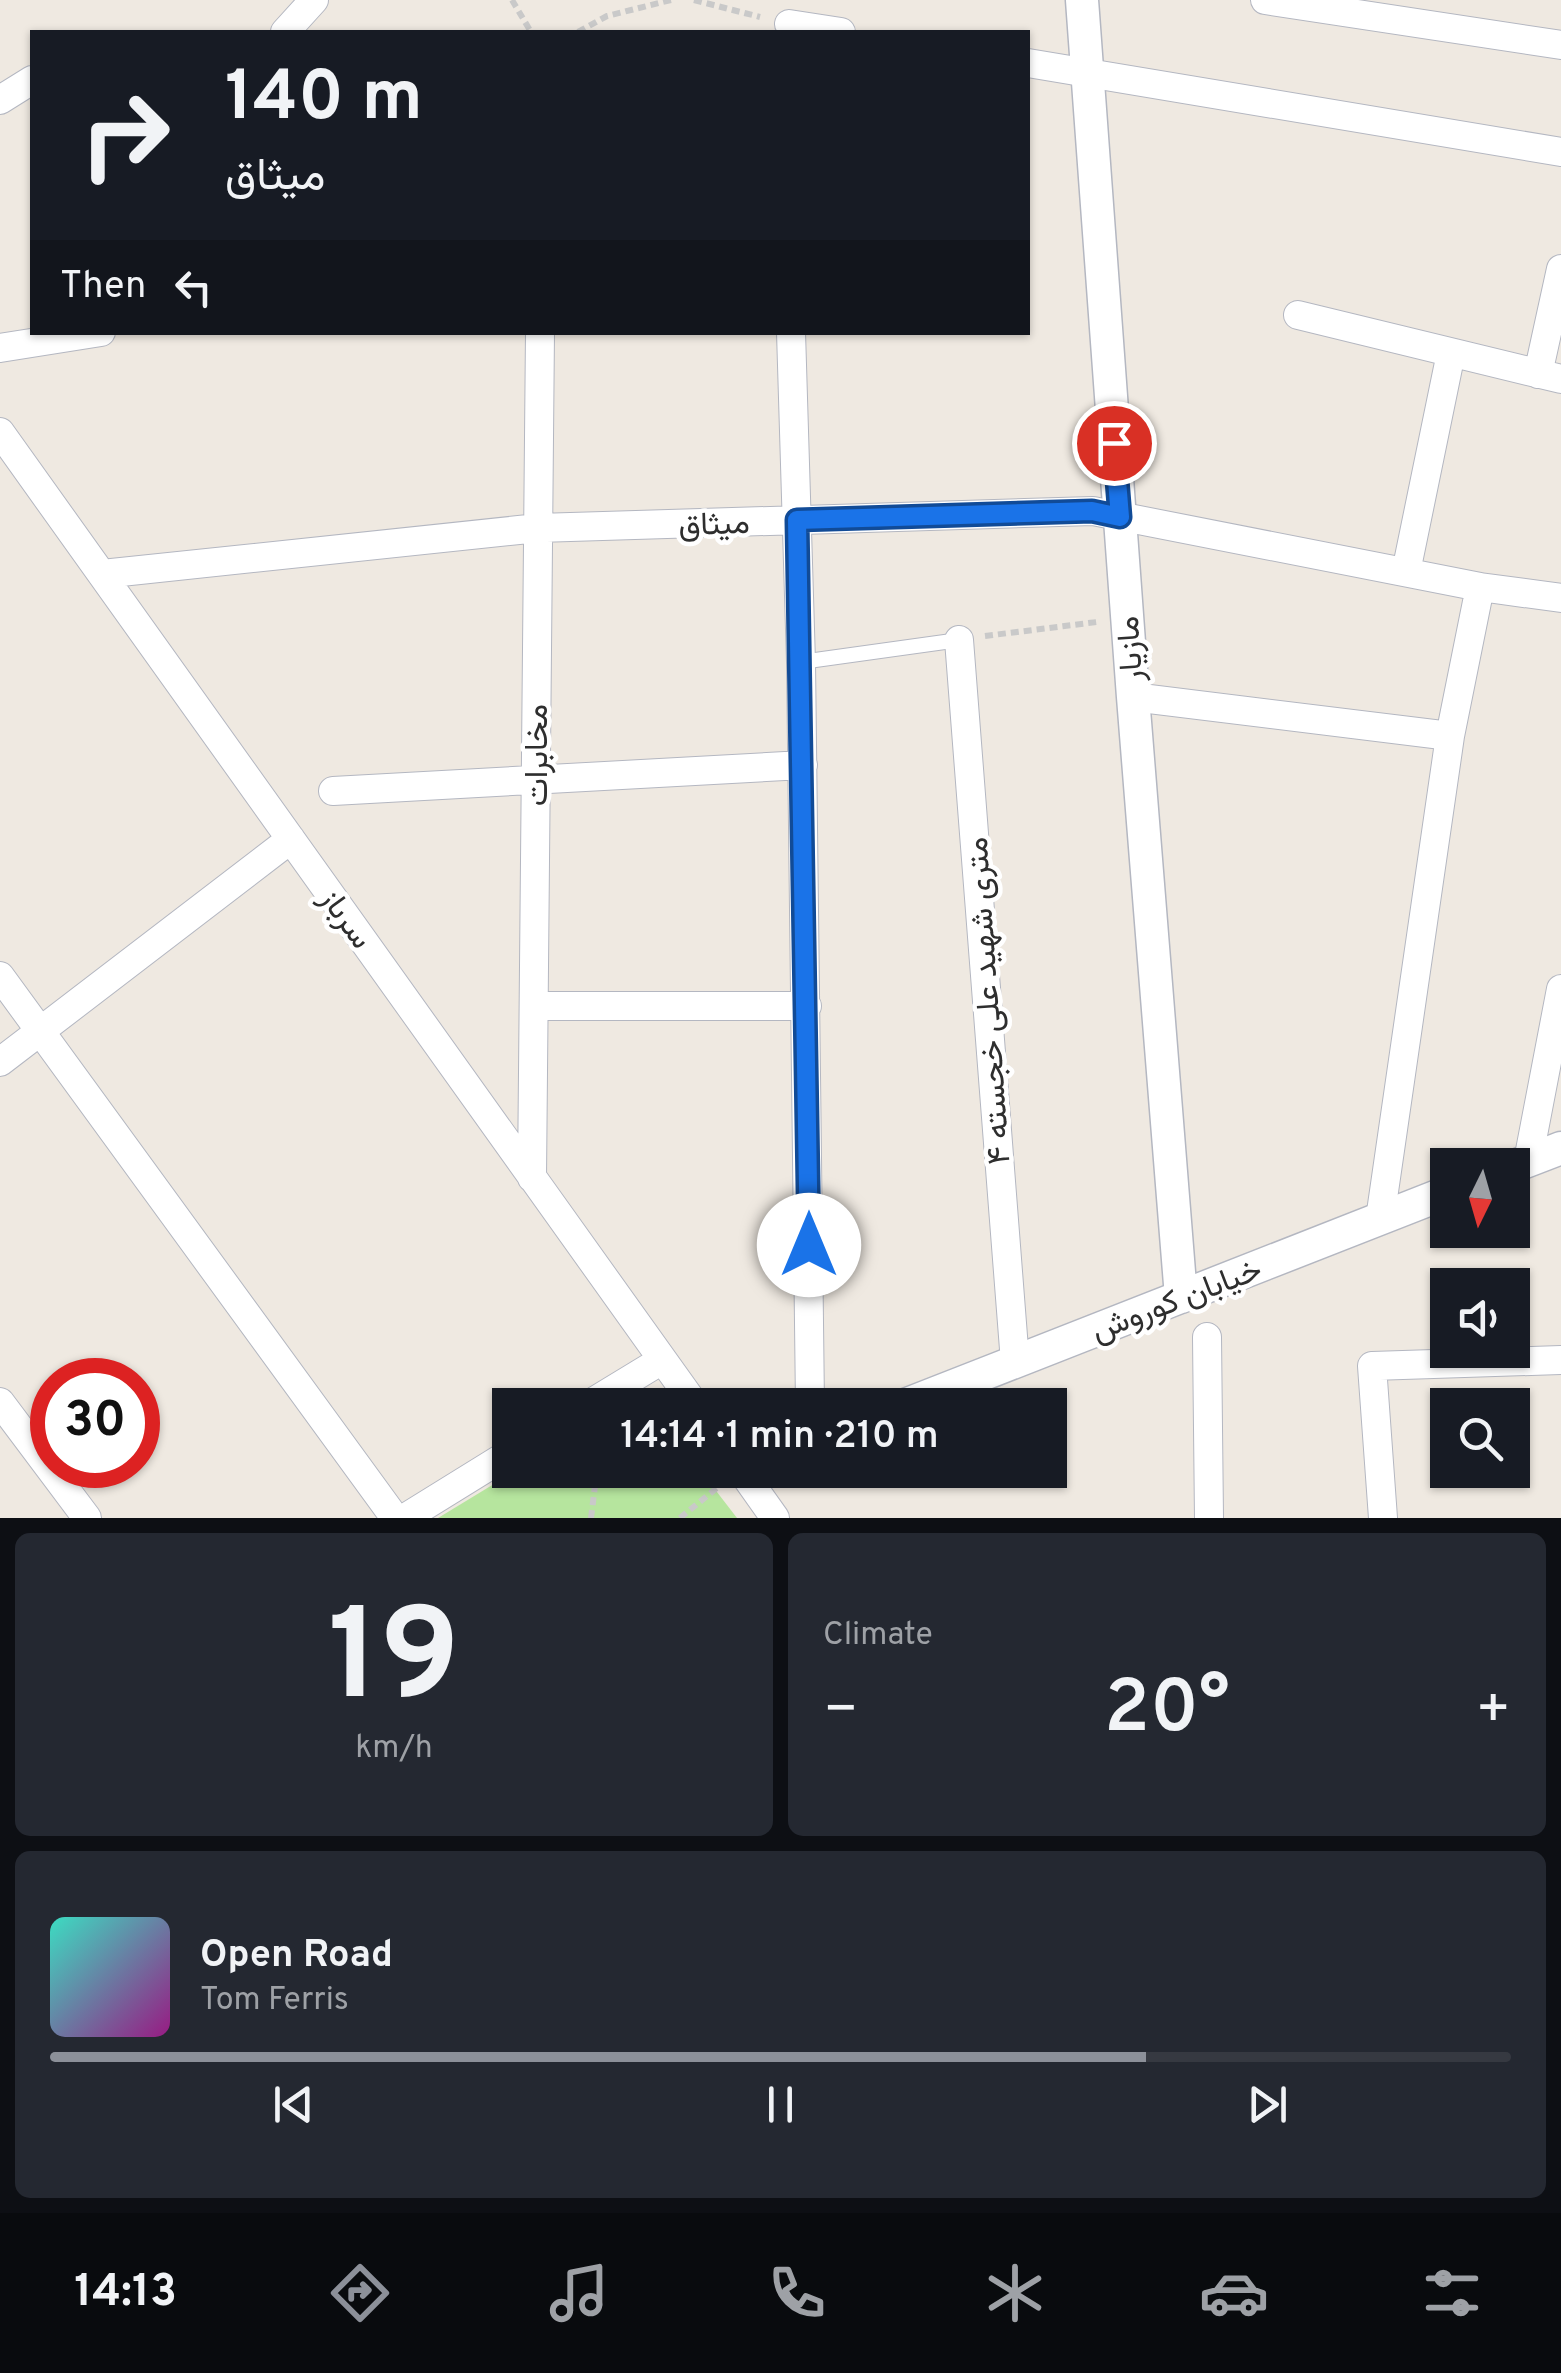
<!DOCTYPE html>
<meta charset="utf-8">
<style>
:root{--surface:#171b24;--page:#242831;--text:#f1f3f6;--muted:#9ea1a6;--line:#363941;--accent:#8c9099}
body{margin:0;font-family:Overpass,Vazirmatn,sans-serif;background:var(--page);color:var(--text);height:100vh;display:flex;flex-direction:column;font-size:38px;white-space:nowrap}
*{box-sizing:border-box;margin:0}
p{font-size:32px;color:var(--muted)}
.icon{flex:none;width:55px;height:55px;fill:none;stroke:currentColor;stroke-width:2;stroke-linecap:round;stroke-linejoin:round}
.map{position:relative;height:1518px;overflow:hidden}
.panel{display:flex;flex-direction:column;gap:15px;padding:15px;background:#0d0f14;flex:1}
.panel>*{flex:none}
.banner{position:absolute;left:30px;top:30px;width:1000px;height:305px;border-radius:0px;box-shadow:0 2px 8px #0004;background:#171b24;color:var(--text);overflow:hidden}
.needle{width:65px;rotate:185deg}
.controls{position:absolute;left:1430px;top:1148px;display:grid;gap:20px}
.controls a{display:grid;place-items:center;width:100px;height:100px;border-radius:0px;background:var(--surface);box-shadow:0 2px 8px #0004;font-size:50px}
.speed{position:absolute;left:30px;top:1358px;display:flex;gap:20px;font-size:50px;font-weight:700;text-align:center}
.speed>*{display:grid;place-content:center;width:130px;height:130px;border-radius:50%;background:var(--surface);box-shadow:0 2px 8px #0004;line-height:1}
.speed .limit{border:15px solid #d22;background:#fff;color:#111}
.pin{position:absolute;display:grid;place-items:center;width:85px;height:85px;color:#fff;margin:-42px;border:5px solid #fff;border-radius:50%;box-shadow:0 2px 10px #0007}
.me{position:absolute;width:110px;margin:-55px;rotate:0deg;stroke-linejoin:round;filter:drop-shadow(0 0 8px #0008)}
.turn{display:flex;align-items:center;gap:35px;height:210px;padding:0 30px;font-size:45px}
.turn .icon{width:130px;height:130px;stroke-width:2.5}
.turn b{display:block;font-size:70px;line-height:85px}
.then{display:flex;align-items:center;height:95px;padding:0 30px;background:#0003;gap:20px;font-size:38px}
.big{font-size:75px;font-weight:600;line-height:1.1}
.panel .widget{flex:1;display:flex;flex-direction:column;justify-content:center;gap:15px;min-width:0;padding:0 35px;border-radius:15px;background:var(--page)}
.panel .dial{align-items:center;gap:0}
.dial b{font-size:130px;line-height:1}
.song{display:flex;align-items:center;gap:30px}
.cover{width:120px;height:120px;border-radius:15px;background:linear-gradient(135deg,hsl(170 70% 55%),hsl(310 70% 35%))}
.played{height:10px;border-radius:5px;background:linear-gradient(90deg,var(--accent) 75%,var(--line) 75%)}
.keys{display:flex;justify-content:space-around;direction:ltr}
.heat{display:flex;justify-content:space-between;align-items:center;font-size:55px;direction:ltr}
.panel .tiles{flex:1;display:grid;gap:15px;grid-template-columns:1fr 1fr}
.widget:last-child{grid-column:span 2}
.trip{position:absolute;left:492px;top:1388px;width:575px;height:100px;border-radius:0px;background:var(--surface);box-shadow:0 2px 8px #0004;font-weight:600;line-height:100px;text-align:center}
.menu{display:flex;height:160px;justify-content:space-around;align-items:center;background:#090b0e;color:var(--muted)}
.menu .icon{width:70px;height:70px}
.menu .current{color:var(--accent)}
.menu b{font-size:45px;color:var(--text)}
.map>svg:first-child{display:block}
</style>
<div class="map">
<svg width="1561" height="1518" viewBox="0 0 1561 1518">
<rect width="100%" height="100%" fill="#efe9e1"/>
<path fill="#b6e59e" d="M 517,1470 L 700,1470 L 737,1518 L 438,1518 Z"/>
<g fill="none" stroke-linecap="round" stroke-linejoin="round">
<g stroke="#b4b7c1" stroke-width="16">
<path id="service" d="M 801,662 L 959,640"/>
</g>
<g stroke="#b4b7c1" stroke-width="30">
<path id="minor" d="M 1265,0 L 1561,45
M 789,24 L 841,32
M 285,32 L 314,0
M 1028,63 L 1561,152
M 0,100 L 32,80
M 1298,315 L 1561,379
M 791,332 L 801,662 L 810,1405
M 0,348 L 101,332
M 1538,374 L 1561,269
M 0,432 L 695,1405
M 1406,572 L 1451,353
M 102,574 L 538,528 L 1093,511 L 1480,587 L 1561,598
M 959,640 L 1015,1362
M 1133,697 L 1450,736 L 1380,1219
M 1450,736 L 1480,587
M 333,791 L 803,765
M 0,976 L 395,1518
M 534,1006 L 807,1006
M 0,1062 L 291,839
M 1528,1161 L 1561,989
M 532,1178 L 540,332
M 1207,1337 L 1209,1518
M 0,1402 L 87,1518
M 588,1405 L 662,1360
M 741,1470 L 775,1518
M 405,1518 L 510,1453
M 1383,1518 L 1372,1366 L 1561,1360"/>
</g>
<g stroke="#b4b7c1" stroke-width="35">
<path id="tertiary" d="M 1082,0 L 1133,697 L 1181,1297
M 1512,1167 L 1561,1148
M 905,1405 L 1448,1192"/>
</g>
<path stroke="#c9c9c9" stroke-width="6" stroke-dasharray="8 5" stroke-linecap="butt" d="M 512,0 L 531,32
M 694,0 L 760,17
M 578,32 L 607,16 L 671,0
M 985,636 L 1097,622
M 591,1518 L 597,1470
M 680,1518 L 718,1487"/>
<use href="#service" stroke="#fff" stroke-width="14"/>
<use href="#minor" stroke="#fff" stroke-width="28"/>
<use href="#tertiary" stroke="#fff" stroke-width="32"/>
</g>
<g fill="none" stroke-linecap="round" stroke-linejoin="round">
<g stroke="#114b97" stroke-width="25">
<path id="route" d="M 809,1245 L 797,520 L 1092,511 L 1120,517 L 1114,443"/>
</g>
<use href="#route" stroke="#1a73e8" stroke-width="18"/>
</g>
<g text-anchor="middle" stroke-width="9" stroke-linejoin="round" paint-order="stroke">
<g font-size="32" fill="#2e2e2e" stroke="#fff">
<text transform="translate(714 523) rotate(-2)" y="11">میثاق</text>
<text transform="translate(1129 649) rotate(-94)" y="11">مازیار</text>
<text transform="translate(536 755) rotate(-90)" y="11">مخابرات</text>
<text transform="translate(347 918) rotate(54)" y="11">سرباز</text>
<text transform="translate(987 1001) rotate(-94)" y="11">۴ متری شهید علی خجسته</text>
<text transform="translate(1176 1299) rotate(-21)" y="11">خیابان کوروش</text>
</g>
</g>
</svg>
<div class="controls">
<a><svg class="needle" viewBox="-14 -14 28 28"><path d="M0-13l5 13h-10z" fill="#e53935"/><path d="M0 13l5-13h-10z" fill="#9ea1a6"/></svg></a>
<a><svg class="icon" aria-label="sound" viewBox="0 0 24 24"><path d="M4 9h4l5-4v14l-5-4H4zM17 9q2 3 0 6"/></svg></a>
<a><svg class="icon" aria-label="search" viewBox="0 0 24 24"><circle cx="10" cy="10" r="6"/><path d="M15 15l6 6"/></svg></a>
</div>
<div class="speed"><div class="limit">30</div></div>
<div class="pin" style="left:1114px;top:443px;background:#d93025"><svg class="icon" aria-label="arrive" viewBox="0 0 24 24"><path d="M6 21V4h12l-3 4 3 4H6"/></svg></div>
<svg class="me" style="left:809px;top:1245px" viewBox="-20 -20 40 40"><circle r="19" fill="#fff"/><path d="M0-13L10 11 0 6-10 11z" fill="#1a73e8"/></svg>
<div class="trip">14:14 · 1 min · 210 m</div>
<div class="banner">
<div class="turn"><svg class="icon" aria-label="right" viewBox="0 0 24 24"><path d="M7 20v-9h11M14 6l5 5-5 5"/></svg><div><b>140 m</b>میثاق</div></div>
<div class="then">Then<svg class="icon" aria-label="left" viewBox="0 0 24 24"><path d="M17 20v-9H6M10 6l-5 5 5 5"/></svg></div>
</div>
</div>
<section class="panel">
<div class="tiles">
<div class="widget dial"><b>19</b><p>km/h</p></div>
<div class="widget"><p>Climate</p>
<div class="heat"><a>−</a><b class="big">20°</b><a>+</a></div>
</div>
<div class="widget">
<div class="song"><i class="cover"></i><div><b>Open Road</b><p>Tom Ferris</p></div></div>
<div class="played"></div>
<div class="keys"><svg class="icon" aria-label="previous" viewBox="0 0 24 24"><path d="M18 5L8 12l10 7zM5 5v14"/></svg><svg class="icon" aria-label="pause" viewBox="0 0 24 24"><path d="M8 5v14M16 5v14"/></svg><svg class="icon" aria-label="next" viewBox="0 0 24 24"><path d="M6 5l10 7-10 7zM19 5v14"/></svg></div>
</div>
</div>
</section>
<nav class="menu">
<b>14:13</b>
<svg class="icon current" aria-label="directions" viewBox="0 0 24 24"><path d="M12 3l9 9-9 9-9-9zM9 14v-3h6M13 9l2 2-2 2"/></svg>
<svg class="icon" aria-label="music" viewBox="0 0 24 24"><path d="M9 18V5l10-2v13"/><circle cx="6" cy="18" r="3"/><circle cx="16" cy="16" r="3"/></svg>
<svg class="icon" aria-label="phone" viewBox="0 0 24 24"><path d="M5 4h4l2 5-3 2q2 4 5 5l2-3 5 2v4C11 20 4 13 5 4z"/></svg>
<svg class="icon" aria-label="climate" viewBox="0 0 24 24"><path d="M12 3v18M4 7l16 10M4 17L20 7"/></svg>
<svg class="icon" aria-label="car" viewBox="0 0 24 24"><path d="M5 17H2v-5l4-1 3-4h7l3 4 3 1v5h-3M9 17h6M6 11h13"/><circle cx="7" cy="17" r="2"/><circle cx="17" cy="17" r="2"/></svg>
<svg class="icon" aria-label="filters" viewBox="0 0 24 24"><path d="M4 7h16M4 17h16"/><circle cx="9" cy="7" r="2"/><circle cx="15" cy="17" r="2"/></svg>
</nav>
